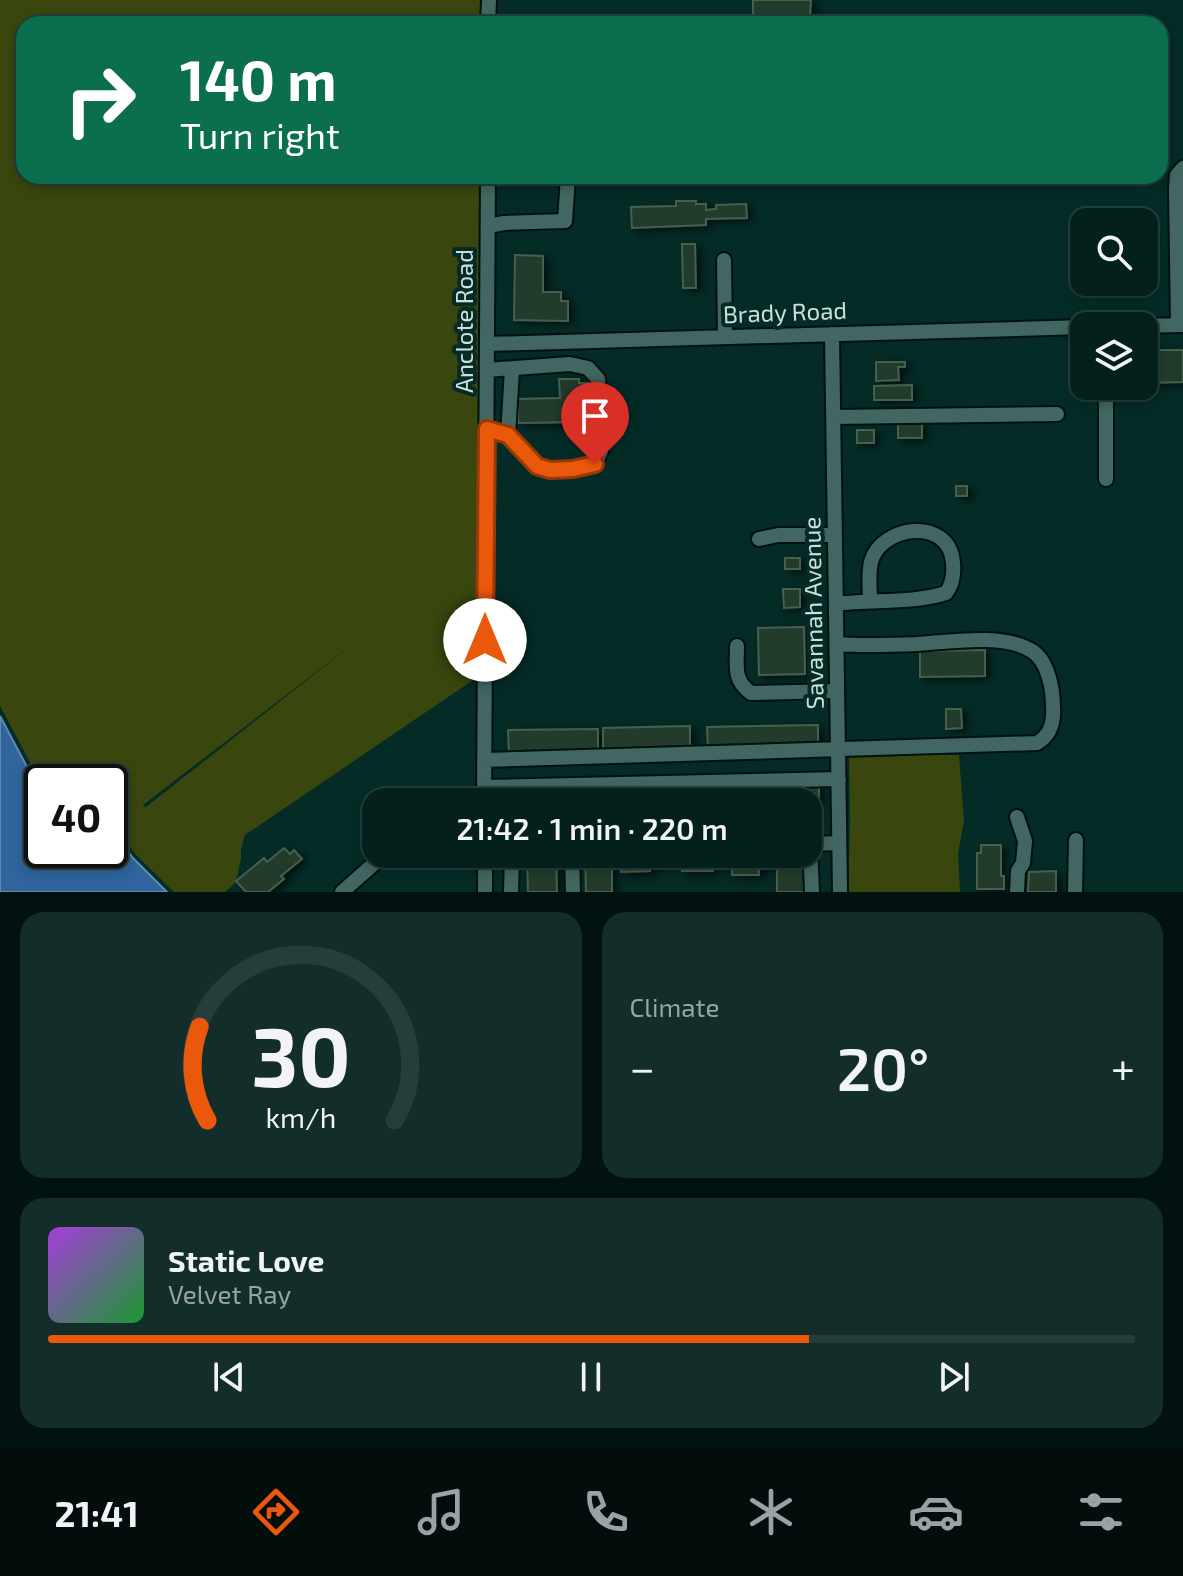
<!DOCTYPE html>
<meta charset="utf-8">
<style>
:root{--surface:#04201d;--page:#122d2a;--text:#f1f3f6;--muted:#97a3a4;--line:#253e3b;--accent:#ea580c}
body{margin:0;font-family:"Exo 2",sans-serif;background:var(--page);color:var(--text);height:100vh;display:flex;flex-direction:column;font-size:30px;white-space:nowrap}
*{box-sizing:border-box;margin:0}
p{font-size:26px;color:var(--muted)}
.icon{flex:none;width:44px;height:44px;fill:none;stroke:currentColor;stroke-width:2;stroke-linecap:round;stroke-linejoin:round}
.map{position:relative;height:892px;overflow:hidden}
.sheet{display:flex;flex-direction:column;gap:20px;padding:20px;background:#021210;flex:1}
.sheet>*{flex:none}
.banner{position:absolute;left:16px;top:16px;width:1152px;height:168px;border-radius:24px;box-shadow:0 4px 12px #0003,0 0 0 2px var(--line);background:#0b6e4f;color:#fff;overflow:hidden}
.fabs{position:absolute;left:1070px;top:208px;display:grid;gap:16px}
.fabs a{display:grid;place-items:center;width:88px;height:88px;border-radius:16px;background:var(--surface);box-shadow:0 4px 12px #0003,0 0 0 2px var(--line);font-size:40px}
.speed{position:absolute;left:24px;top:764px;display:flex;gap:16px;font-size:40px;font-weight:700;text-align:center}
.speed>*{display:grid;place-content:center;width:104px;height:104px;border-radius:50%;background:var(--surface);box-shadow:0 4px 12px #0003,0 0 0 2px var(--line);line-height:1}
.speed .limit{border:4px solid #111;border-radius:12px;background:#fff;color:#111}
.pin{position:absolute;display:grid;place-items:center;width:68px;height:68px;color:#fff;margin:-82px -34px;border-radius:50% 50% 50% 0;rotate:-45deg;box-shadow:0 0 8px #0007}
.pin .icon{rotate:45deg}
.me{position:absolute;width:88px;margin:-44px;rotate:0deg;stroke-linejoin:round;filter:drop-shadow(0 0 6px #0008)}
.turn{display:flex;align-items:center;gap:28px;height:168px;padding:0 32px;font-size:36px}
.turn .icon{width:104px;height:104px;stroke-width:2.5}
.turn b{display:block;font-size:56px;line-height:68px}
.big{font-size:60px;font-weight:600;line-height:1.1}
.sheet .card{flex:1;display:flex;flex-direction:column;justify-content:center;gap:12px;min-width:0;padding:0 28px;border-radius:24px;background:var(--page)}
.sheet .dial{align-items:center;gap:0}
.dial svg{height:208px;overflow:visible;fill:none;stroke:var(--line);stroke-width:7;stroke-linecap:round;text-anchor:middle}
.dial text{fill:var(--text);stroke:none}
.song{display:flex;align-items:center;gap:24px}
.cover{width:96px;height:96px;border-radius:12px;background:linear-gradient(135deg,hsl(280 70% 55%),hsl(130 70% 35%))}
.played{height:8px;border-radius:4px;background:linear-gradient(90deg,var(--accent) 70%,var(--line) 70%)}
.keys{display:flex;justify-content:space-around;direction:ltr}
.heat{display:flex;justify-content:space-between;align-items:center;font-size:44px;direction:ltr}
.sheet .tiles{flex:1;display:grid;gap:20px;grid-template-columns:1fr 1fr}
.card:last-child{grid-column:span 2}
.trip{position:absolute;left:362px;top:788px;width:460px;height:80px;border-radius:24px;background:var(--surface);box-shadow:0 4px 12px #0003,0 0 0 2px var(--line);font-weight:600;line-height:80px;text-align:center}
.tabs{display:flex;height:128px;justify-content:space-around;align-items:center;background:#020d0c;color:var(--muted)}
.tabs .icon{width:56px;height:56px}
.tabs .current{color:var(--accent)}
.tabs b{font-size:36px;color:var(--text)}
.map>svg:first-child{display:block}
</style>
<div class="map">
<svg width="1183" height="892" viewBox="0 0 1183 892">
<defs>
<filter id="shadow"><feDropShadow dx="5" dy="3" stdDeviation="4" flood-color="#0009"/></filter>
</defs>
<rect width="100%" height="100%" fill="#052b27"/>
<path fill="#39460d" fill-rule="evenodd" d="M 0,0 L 483,0 L 483,24 L 24,24 L 24,176 L 483,176 L 479,676 L 245,835 L 241,849 L 241,858 L 236,882 L 225,892 L 174,892 L 136,855 L 124,838 L 118,838 L 110,845 L 110,782 L 42,782 L 42,785 L 0,706 ZM 354,643 L 146,807 L 143,806 L 143,805 Z
M 849,753 L 959,755 L 964,821 L 958,853 L 960,892 L 848,892 L 850,821 Z"/>
<path fill="#2f659c" stroke="#5e8aaf" stroke-width="2" d="M 0,716 L 42,795 L 42,850 L 97,850 L 104,856 L 121,842 L 133,858 L 167,892 L 0,892 Z"/>
<path fill="#223a2a" stroke="#465f4e" stroke-width="2" filter="url(#shadow)" d="M 753,0 L 811,0 L 810,17 L 776,16 L 775,24 L 753,24 Z
M 676,201 L 696,201 L 696,204 L 706,204 L 706,210 L 716,209 L 716,205 L 746,204 L 747,218 L 706,219 L 706,225 L 632,228 L 631,207 L 676,206 Z
M 682,244 L 695,244 L 696,288 L 683,288 Z
M 515,255 L 543,256 L 543,292 L 561,292 L 561,301 L 568,301 L 568,321 L 514,320 Z
M 1144,350 L 1183,350 L 1183,382 L 1144,383 Z
M 876,362 L 905,362 L 905,367 L 898,367 L 899,380 L 876,381 Z
M 559,379 L 579,379 L 579,383 L 588,383 L 589,398 L 580,398 L 580,422 L 518,423 L 518,399 L 560,398 Z
M 912,385 L 912,400 L 874,400 L 874,386 Z
M 898,423 L 922,423 L 922,438 L 898,438 Z
M 857,430 L 874,430 L 874,443 L 857,443 Z
M 956,486 L 967,486 L 967,496 L 956,496 Z
M 785,558 L 800,558 L 800,569 L 785,569 Z
M 783,589 L 800,589 L 800,607 L 784,608 Z
M 804,627 L 805,674 L 759,675 L 758,628 Z
M 985,650 L 985,676 L 920,677 L 920,651 Z
M 946,709 L 961,709 L 962,728 L 946,729 Z
M 818,725 L 818,746 L 708,748 L 707,727 Z
M 690,726 L 690,751 L 603,753 L 603,728 Z
M 598,729 L 598,753 L 509,755 L 508,730 Z
M 819,783 L 819,803 L 708,802 L 708,785 Z
M 687,788 L 687,802 L 604,802 L 603,790 Z
M 599,790 L 599,802 L 509,802 L 508,792 Z
M 981,845 L 1001,845 L 1001,876 L 1004,876 L 1004,889 L 977,889 L 977,853 L 981,853 Z
M 284,848 L 290,854 L 294,850 L 302,859 L 281,876 L 284,879 L 268,892 L 246,892 L 236,881 L 264,858 L 267,862 Z
M 527,854 L 556,854 L 557,892 L 528,892 Z
M 585,854 L 612,854 L 612,892 L 586,892 Z
M 621,854 L 662,854 L 662,861 L 657,861 L 657,866 L 650,867 L 650,871 L 621,872 Z
M 672,854 L 713,854 L 713,871 L 682,871 L 681,864 L 672,864 Z
M 722,854 L 769,854 L 769,867 L 759,867 L 759,875 L 732,875 L 732,867 L 722,868 Z
M 777,854 L 807,854 L 807,892 L 777,892 Z
M 1056,871 L 1056,892 L 1028,892 L 1029,872 Z"/>
<g fill="none" stroke-linecap="round" stroke-linejoin="round">
<g stroke="#001210" stroke-width="18">
<path id="minor" d="M 488,24 L 489,0
M 488,226 L 504,223 L 565,221 L 568,176
M 724,260 L 725,337
M 1178,325 L 1176,188 L 1177,175 L 1183,168
M 1136,326 L 1183,325
M 832,334 L 840,892
M 487,344 L 1084,327
M 833,417 L 1057,414
M 487,429 L 508,435 L 537,466 L 550,470 L 573,469 L 595,464 L 601,451 L 603,434 L 598,379 L 588,368 L 570,364 L 487,370
M 508,435 L 512,369
M 1106,479 L 1106,386
M 759,539 L 778,535 L 835,535
M 836,604 C 872,599 911,604 946,593 C 953,584 954,574 953,563 C 949,515 880,526 871,562 C 868,574 870,589 870,600
M 737,646 C 737,667 733,680 751,693 L 837,691
M 484,760 L 1037,743 C 1051,735 1054,722 1053,707 C 1053,689 1048,661 1032,651 C 1004,633 949,642 917,644 C 890,645 863,646 837,644
M 484,787 L 839,779
M 459,802 L 484,799
M 484,802 L 488,176
M 485,854 L 485,892
M 572,854 L 573,892
M 342,892 L 385,854
M 511,892 L 512,854
M 812,892 L 810,844 L 839,843
M 1017,892 L 1018,871 L 1023,863 L 1025,841 L 1017,817
M 1075,892 L 1076,840"/>
</g>
<use href="#minor" stroke="#426661" stroke-width="14"/>
</g>
<g fill="none" stroke-linecap="round" stroke-linejoin="round">
<g stroke="#983908" stroke-width="20">
<path id="route" d="M 485,640 L 487,429 L 508,435 L 537,466 L 550,470 L 573,469 L 595,464"/>
</g>
<use href="#route" stroke="#ea580c" stroke-width="14"/>
</g>
<g text-anchor="middle" stroke-width="8" stroke-linejoin="round" paint-order="stroke">
<g font-size="24" fill="#ccdfdc" stroke="#052b27">
<text transform="translate(785 313) rotate(-2)" y="8">Brady Road</text>
<text transform="translate(465 321) rotate(-90)" y="8">Anclote Road</text>
<text transform="translate(814 613) rotate(-91)" y="8">Savannah Avenue</text>
</g>
</g>
</svg>
<div class="fabs">
<a><svg class="icon" aria-label="search" viewBox="0 0 24 24"><circle cx="10" cy="10" r="6"/><path d="M15 15l6 6"/></svg></a>
<a><svg class="icon" aria-label="layers" viewBox="0 0 24 24"><path d="M12 4l9 5-9 5-9-5zM3 14l9 5 9-5"/></svg></a>
</div>
<div class="speed"><div class="limit">40</div></div>
<div class="pin" style="left:595px;top:464px;background:#d93025"><svg class="icon" aria-label="arrive" viewBox="0 0 24 24"><path d="M6 21V4h12l-3 4 3 4H6"/></svg></div>
<svg class="me" style="left:485px;top:640px" viewBox="-20 -20 40 40"><circle r="19" fill="#fff"/><path d="M0-13L10 11 0 6-10 11z" fill="#ea580c"/></svg>
<div class="trip">21:42 · 1 min · 220 m</div>
<div class="banner">
<div class="turn"><svg class="icon" aria-label="right" viewBox="0 0 24 24"><path d="M7 20v-9h11M14 6l5 5-5 5"/></svg><div><b>140 m</b>Turn right</div></div>
</div>
</div>
<section class="sheet">
<div class="tiles">
<div class="card dial"><svg viewBox="0 0 100 80">
<path d="M14 69A42 42 0 1 1 86 69"/>
<path d="M14 69A42 42 0 0 1 11 33" stroke="#ea580c"/>
<text x="50" y="56" font-size="32" font-weight="700">30</text>
<text x="50" y="72" font-size="11">km/h</text>
</svg></div>
<div class="card"><p>Climate</p>
<div class="heat"><a>−</a><b class="big">20°</b><a>+</a></div>
</div>
<div class="card">
<div class="song"><i class="cover"></i><div><b>Static Love</b><p>Velvet Ray</p></div></div>
<div class="played"></div>
<div class="keys"><svg class="icon" aria-label="previous" viewBox="0 0 24 24"><path d="M18 5L8 12l10 7zM5 5v14"/></svg><svg class="icon" aria-label="pause" viewBox="0 0 24 24"><path d="M8 5v14M16 5v14"/></svg><svg class="icon" aria-label="next" viewBox="0 0 24 24"><path d="M6 5l10 7-10 7zM19 5v14"/></svg></div>
</div>
</div>
</section>
<nav class="tabs">
<b>21:41</b>
<svg class="icon current" aria-label="directions" viewBox="0 0 24 24"><path d="M12 3l9 9-9 9-9-9zM9 14v-3h6M13 9l2 2-2 2"/></svg>
<svg class="icon" aria-label="music" viewBox="0 0 24 24"><path d="M9 18V5l10-2v13"/><circle cx="6" cy="18" r="3"/><circle cx="16" cy="16" r="3"/></svg>
<svg class="icon" aria-label="phone" viewBox="0 0 24 24"><path d="M5 4h4l2 5-3 2q2 4 5 5l2-3 5 2v4C11 20 4 13 5 4z"/></svg>
<svg class="icon" aria-label="climate" viewBox="0 0 24 24"><path d="M12 3v18M4 7l16 10M4 17L20 7"/></svg>
<svg class="icon" aria-label="car" viewBox="0 0 24 24"><path d="M5 17H2v-5l4-1 3-4h7l3 4 3 1v5h-3M9 17h6M6 11h13"/><circle cx="7" cy="17" r="2"/><circle cx="17" cy="17" r="2"/></svg>
<svg class="icon" aria-label="filters" viewBox="0 0 24 24"><path d="M4 7h16M4 17h16"/><circle cx="9" cy="7" r="2"/><circle cx="15" cy="17" r="2"/></svg>
</nav>
